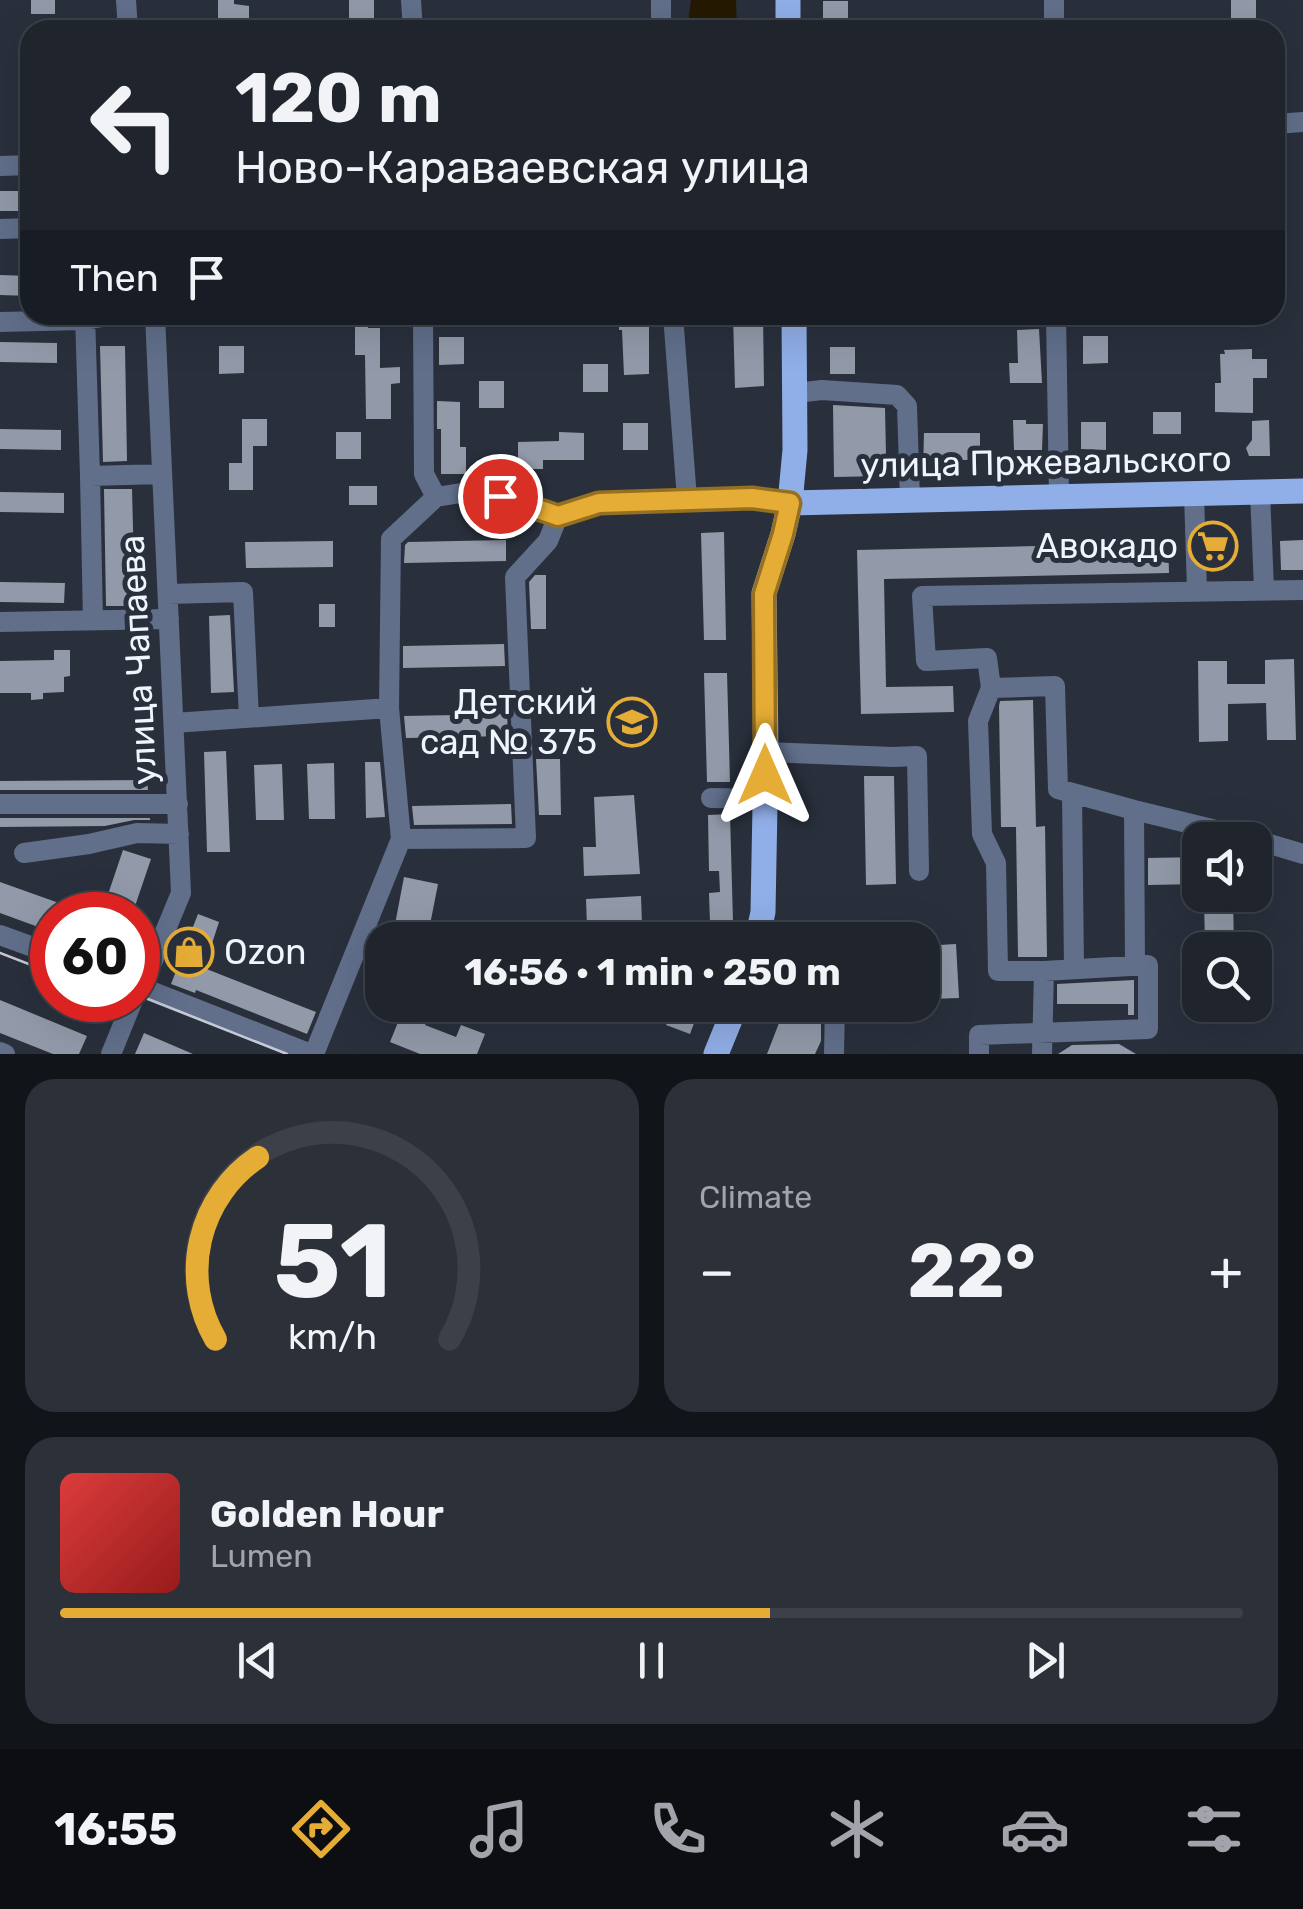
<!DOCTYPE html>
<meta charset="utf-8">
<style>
:root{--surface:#1f242d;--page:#2c3039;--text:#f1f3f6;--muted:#a1a4aa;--line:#3c4149;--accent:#e5ad35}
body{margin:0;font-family:Rubik,sans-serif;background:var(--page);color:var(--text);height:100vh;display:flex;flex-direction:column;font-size:38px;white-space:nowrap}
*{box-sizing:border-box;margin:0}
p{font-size:32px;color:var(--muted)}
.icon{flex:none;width:55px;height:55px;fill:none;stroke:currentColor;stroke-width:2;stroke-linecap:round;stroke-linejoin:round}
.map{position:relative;height:1054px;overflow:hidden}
.side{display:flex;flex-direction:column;gap:25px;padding:25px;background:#111419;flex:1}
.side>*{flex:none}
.top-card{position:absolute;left:20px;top:20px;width:1265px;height:305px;border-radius:30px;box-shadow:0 10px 40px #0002,0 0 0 2px var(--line);background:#1f242d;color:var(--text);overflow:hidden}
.fabs{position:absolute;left:1182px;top:822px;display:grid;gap:20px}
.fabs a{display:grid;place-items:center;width:90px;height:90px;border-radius:20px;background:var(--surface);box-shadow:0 10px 40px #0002,0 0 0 2px var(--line);font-size:50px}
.speed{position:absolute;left:30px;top:892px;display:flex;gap:20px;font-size:50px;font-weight:700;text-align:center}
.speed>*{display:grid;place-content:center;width:130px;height:130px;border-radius:50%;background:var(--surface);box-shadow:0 10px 40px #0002,0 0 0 2px var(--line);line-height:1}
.speed .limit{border:15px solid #d22;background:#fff;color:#111}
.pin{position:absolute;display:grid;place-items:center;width:85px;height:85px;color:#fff;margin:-42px;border:5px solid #fff;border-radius:50%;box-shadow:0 2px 10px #0007}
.me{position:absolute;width:110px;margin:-55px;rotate:0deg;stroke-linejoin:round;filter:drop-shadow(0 0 8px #0008)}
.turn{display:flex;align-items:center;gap:35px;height:210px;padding:0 50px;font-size:45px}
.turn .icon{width:130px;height:130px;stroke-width:2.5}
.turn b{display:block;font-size:70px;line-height:85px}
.then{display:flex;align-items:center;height:95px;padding:0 50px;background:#0003;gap:20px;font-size:38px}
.big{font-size:75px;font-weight:700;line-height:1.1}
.side .widget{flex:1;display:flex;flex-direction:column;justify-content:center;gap:15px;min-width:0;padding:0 35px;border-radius:30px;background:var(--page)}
.side .dial{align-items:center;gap:0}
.dial svg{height:260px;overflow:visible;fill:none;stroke:var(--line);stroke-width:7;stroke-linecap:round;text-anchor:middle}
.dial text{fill:var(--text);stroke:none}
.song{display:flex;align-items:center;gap:30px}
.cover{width:120px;height:120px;border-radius:15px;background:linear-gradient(135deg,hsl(0 70% 55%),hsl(0 70% 35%))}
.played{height:10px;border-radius:5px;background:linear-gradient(90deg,var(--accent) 60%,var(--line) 60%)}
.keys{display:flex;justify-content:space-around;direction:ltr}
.heat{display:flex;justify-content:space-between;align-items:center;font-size:55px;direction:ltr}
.side .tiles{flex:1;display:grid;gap:25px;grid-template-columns:1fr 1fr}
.widget:last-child{grid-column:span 2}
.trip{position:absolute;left:365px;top:922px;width:575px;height:100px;border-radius:30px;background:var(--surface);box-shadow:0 10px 40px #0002,0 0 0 2px var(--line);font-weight:700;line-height:100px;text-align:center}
.menu{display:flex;height:160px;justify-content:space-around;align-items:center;background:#0c0e12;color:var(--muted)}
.menu .icon{width:70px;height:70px}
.menu .selected{color:var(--accent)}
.menu b{font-size:45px;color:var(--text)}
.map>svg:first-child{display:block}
</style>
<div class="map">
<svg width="1303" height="1054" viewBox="0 0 1303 1054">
<rect width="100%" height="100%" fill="#29303c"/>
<path fill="#251902" d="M 691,0 L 736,0 L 737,30 L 691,30 L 689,15 Z"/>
<path fill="#929aa9" d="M 31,0 L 55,0 L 55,14 L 31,14 Z
M 218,0 L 234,0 L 234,4 L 249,6 L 249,19 L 218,22 Z
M 349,0 L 374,0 L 374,28 L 349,27 Z
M 1231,0 L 1256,0 L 1256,22 L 1231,22 Z
M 823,1 L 848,1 L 848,28 L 823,28 Z
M 0,191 L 30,191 L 30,211 L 0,211 Z
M 0,275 L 30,276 L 30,296 L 0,295 Z
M 355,315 L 368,315 L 368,328 L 380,328 L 380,368 L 400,367 L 400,383 L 391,384 L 391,419 L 366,419 L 365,355 L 355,355 Z
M 649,315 L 649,374 L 624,375 L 622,330 L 619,330 L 619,316 Z
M 733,315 L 763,315 L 764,386 L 735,388 Z
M 1039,329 L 1042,383 L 1010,383 L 1009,363 L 1018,363 L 1017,330 Z
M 1083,336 L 1108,336 L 1108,363 L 1083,364 Z
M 439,337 L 464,337 L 464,364 L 439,365 Z
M 0,342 L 57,343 L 57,363 L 0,362 Z
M 100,346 L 125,346 L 127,461 L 103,462 Z
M 219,346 L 244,346 L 244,373 L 219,374 Z
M 830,347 L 855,347 L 855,374 L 830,374 Z
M 1252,349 L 1252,359 L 1267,359 L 1267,378 L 1253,378 L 1253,413 L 1215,412 L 1215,383 L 1221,383 L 1220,354 L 1225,354 L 1224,350 Z
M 583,364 L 608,364 L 608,392 L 583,392 Z
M 479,381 L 504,381 L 504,408 L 479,408 Z
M 437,401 L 460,402 L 460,447 L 466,447 L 466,474 L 441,474 L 441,429 L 437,429 Z
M 833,405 L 885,408 L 886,456 L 895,455 L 895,472 L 886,473 L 886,476 L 834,477 Z
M 1153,412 L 1181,412 L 1181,434 L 1153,434 Z
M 242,419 L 267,419 L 267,446 L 253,446 L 253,490 L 229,490 L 229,463 L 242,463 Z
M 1013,420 L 1026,420 L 1026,424 L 1043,424 L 1042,450 L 1014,450 Z
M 1269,420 L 1270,456 L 1249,456 L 1246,448 L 1252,440 L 1252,421 Z
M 1081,422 L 1106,422 L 1106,450 L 1081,449 Z
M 623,423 L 648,423 L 648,450 L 623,450 Z
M 0,429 L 61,430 L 61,450 L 0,449 Z
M 336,432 L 361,432 L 361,459 L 336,459 Z
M 559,432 L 584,433 L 584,460 L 543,460 L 543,469 L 518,469 L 518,442 L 559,441 Z
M 924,433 L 980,433 L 980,460 L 937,460 L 937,470 L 923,471 Z
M 349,486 L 377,486 L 377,505 L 349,505 Z
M 104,489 L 132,489 L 135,606 L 106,606 Z
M 0,492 L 64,493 L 64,513 L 0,512 Z
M 724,532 L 726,640 L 704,640 L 701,533 Z
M 506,540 L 506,561 L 404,563 L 405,545 L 408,542 Z
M 1303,540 L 1303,570 L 1281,570 L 1280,541 Z
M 333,541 L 333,567 L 246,568 L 245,542 Z
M 1168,543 L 1169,573 L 884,579 L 886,687 L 953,686 L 954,712 L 861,714 L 857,550 Z
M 535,575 L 546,575 L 546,629 L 531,629 L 529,582 Z
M 0,582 L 65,583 L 64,603 L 0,602 Z
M 319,604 L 335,604 L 335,627 L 319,627 Z
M 230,615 L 234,692 L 211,693 L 209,616 Z
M 504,644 L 505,666 L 403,668 L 403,646 Z
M 54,650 L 70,650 L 70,676 L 64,677 L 64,692 L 43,693 L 43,699 L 31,700 L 31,693 L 0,693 L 0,661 L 54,660 Z
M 1294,659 L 1296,740 L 1267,740 L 1266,703 L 1228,704 L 1228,741 L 1199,742 L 1198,661 L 1227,661 L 1227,684 L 1265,684 L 1265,660 Z
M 704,673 L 727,673 L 730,782 L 707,782 Z
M 1033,700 L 1036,827 L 1045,826 L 1047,957 L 1018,957 L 1016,827 L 1001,827 L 999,706 L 1000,701 Z
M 507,714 L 508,736 L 406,738 L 404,716 Z
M 226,751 L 230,852 L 207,852 L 204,752 Z
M 536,759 L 560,759 L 561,815 L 539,815 Z
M 365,762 L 380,762 L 385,817 L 366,818 Z
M 334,763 L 335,819 L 309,819 L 307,764 Z
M 282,764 L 284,820 L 256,820 L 254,765 Z
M 864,776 L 894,776 L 896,884 L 866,885 Z
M 147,780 L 148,790 L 0,790 L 0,781 Z
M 634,795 L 640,874 L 584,876 L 583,847 L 596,847 L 594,797 Z
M 511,804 L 512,824 L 414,825 L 412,806 Z
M 730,814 L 733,922 L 710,923 L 709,893 L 720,892 L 719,871 L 709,871 L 708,815 Z
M 0,818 L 150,818 L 150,820 L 134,820 L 105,826 L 0,827 Z
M 123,850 L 151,859 L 132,915 L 101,915 Z
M 1200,857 L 1200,884 L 1148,885 L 1148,858 Z
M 404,877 L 438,884 L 427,940 L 392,940 Z
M 0,882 L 87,913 L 87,915 L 52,915 L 52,932 L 0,913 Z
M 1204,895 L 1233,895 L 1234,950 L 1205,950 Z
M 641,896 L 642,925 L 587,928 L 586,899 Z
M 198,914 L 219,922 L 204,968 L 316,1012 L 307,1034 L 196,990 L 195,993 L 171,984 Z
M 956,944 L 959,998 L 930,999 L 928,974 L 922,975 L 922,946 Z
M 1134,980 L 1134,1015 L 1128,1015 L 1128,1004 L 1057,1004 L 1057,984 Z
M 0,1000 L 87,1036 L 79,1054 L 53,1054 L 0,1033 Z
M 405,1005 L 411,1005 L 430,1013 L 425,1025 L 456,1037 L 461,1025 L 485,1034 L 477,1054 L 420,1054 L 390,1042 Z
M 606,1005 L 629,1005 L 630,1022 L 607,1023 Z
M 674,1005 L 701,1005 L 690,1034 L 666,1025 Z
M 786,1005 L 796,1005 L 821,1014 L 821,1041 L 815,1054 L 767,1054 Z
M 144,1033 L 193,1054 L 135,1054 Z
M 1119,1044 L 1136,1054 L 1058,1054 L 1072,1045 Z"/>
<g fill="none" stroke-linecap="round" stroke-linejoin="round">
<path stroke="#616f8b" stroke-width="20" d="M 126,0 L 128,30
M 411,0 L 413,30
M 661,0 L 661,30
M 1054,30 L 1054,0
M 1275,124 L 1303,122
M 0,166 L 30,165
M 0,229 L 30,228
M 85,315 L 90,476 L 162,474
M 423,315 L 424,474 L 436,497 L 461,493 L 499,496 L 558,516 L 599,503 L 752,498 L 790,503
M 673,315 L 687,499
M 1056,315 L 1059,497
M 0,322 L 85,320 L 114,315
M 796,393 L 822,390 L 897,395 L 907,406 L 910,500
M 90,476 L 93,620
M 1260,492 L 1264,589
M 1194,494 L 1197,591
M 168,594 L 243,592 L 249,718
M 0,622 L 169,619
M 991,688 L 1055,686 L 1058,789 L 1134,810
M 174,723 L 389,708 L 391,539 L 436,497
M 766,752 L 893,757 L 917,756 L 919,871
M 1072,793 L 1074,969
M 711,798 L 765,799
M 0,804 L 178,804
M 401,839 L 526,838 L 515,577 L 548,541 L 558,516
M 24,853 L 89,844 L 137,833 L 179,834
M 759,930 L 789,940
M 0,935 L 52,954
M 1135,965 L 1134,810 L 1253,839 L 1303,854
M 1044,971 L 998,971 L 996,863 L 982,834 L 978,721 L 991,688 L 987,658 L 926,661 L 922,596 L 1303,590
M 138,986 L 311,1054
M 138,994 L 142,987 L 181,893 L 155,315
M 0,1052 L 5,1054
M 111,1054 L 133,1000
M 314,1054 L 401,839 L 389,708
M 834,1054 L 835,1005
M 979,1054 L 979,1035 L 1148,1029 L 1148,965 L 1044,971 L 1042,1054"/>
<path stroke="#90aee7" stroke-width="25" d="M 788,0 L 788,30
M 790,503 L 1303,491
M 757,940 L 763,912 L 766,752 L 764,593 L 783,534 L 790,503 L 795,450 L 794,315
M 716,1054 L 736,1005"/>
<path stroke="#c6cad4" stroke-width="2.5" d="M 0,953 L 52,973
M 138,995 L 287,1054"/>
</g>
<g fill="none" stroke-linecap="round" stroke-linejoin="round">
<g stroke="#957022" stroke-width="25">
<path id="route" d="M 500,496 L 558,516 L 599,503 L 752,498 L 790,503 L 783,534 L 764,594 L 765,775"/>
</g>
<use href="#route" stroke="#e5ad35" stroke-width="18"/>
</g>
<defs>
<g id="supermarket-ring" transform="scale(2.5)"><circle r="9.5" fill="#29303c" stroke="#e5ad35" stroke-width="1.5"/><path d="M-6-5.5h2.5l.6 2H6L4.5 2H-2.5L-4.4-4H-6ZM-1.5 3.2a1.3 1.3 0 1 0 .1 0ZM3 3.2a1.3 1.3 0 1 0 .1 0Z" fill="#e5ad35"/></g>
<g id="school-ring" transform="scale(2.5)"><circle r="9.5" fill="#29303c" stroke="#e5ad35" stroke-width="1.5"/><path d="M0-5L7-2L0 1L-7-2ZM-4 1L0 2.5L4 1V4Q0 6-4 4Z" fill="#e5ad35"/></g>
<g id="shop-ring" transform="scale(2.5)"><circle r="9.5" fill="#29303c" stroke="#e5ad35" stroke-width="1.5"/><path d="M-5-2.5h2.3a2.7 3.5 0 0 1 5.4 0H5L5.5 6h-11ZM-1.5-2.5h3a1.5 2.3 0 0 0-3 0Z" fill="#e5ad35"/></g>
</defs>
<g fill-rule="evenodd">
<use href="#supermarket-ring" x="1213" y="546"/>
<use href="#school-ring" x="632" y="722"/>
<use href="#shop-ring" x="189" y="952"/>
</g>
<g text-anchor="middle" stroke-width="10" stroke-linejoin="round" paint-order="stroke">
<g font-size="35" fill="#f0f4fd" stroke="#29303c">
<text transform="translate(1046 462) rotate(-1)" y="12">улица Пржевальского</text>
<text transform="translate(138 660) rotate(-93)" y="12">улица Чапаева</text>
</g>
<g font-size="35" fill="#f0f4fd" stroke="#29303c" text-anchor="end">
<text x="1178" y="558">Авокадо</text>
<text x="597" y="714">Детский<tspan x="597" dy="40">сад № 375</tspan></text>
<text x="224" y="964" text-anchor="start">Ozon</text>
</g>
</g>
</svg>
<div class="fabs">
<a><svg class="icon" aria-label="sound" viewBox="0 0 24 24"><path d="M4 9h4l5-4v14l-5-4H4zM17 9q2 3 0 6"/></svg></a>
<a><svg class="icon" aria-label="search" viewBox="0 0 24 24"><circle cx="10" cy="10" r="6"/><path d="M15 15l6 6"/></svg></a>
</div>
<div class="speed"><div class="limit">60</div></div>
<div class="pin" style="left:500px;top:496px;background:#d93025"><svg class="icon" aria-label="arrive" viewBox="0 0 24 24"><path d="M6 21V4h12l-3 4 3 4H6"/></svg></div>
<svg class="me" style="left:765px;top:775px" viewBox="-20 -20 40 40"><path d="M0-17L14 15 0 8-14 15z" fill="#e5ad35" stroke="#fff" stroke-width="4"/></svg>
<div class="trip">16:56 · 1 min · 250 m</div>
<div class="top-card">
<div class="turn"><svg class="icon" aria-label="left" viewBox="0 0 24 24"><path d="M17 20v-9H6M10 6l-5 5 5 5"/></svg><div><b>120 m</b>Ново-Караваевская улица</div></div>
<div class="then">Then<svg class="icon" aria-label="arrive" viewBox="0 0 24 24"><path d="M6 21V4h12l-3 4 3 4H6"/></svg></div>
</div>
</div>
<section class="side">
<div class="tiles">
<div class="widget dial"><svg viewBox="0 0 100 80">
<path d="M14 69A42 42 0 1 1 86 69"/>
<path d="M14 69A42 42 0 0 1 27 13" stroke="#e5ad35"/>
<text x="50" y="56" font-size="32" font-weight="700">51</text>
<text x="50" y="72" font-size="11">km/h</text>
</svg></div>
<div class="widget"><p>Climate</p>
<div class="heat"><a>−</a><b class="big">22°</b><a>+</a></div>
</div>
<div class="widget">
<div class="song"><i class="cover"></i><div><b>Golden Hour</b><p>Lumen</p></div></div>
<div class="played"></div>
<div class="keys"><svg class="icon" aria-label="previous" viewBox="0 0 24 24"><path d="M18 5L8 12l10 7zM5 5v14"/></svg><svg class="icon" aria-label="pause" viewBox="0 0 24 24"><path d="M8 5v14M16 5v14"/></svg><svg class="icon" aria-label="next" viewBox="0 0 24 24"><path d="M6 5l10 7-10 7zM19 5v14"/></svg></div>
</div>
</div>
</section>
<nav class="menu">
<b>16:55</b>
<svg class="icon selected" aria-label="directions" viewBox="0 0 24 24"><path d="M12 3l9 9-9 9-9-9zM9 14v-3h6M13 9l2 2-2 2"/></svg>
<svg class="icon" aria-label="music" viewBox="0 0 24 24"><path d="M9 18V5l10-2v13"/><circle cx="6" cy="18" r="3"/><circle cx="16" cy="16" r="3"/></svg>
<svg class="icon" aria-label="phone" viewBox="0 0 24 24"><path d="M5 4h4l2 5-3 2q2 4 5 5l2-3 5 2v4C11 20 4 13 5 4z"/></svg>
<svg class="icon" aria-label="climate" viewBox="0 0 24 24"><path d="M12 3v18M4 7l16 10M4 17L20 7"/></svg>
<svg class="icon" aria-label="car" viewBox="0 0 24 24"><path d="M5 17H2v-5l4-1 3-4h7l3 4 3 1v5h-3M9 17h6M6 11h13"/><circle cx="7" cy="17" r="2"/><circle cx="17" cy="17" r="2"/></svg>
<svg class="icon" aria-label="filters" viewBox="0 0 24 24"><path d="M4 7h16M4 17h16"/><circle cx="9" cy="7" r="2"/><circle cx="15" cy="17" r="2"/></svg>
</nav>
